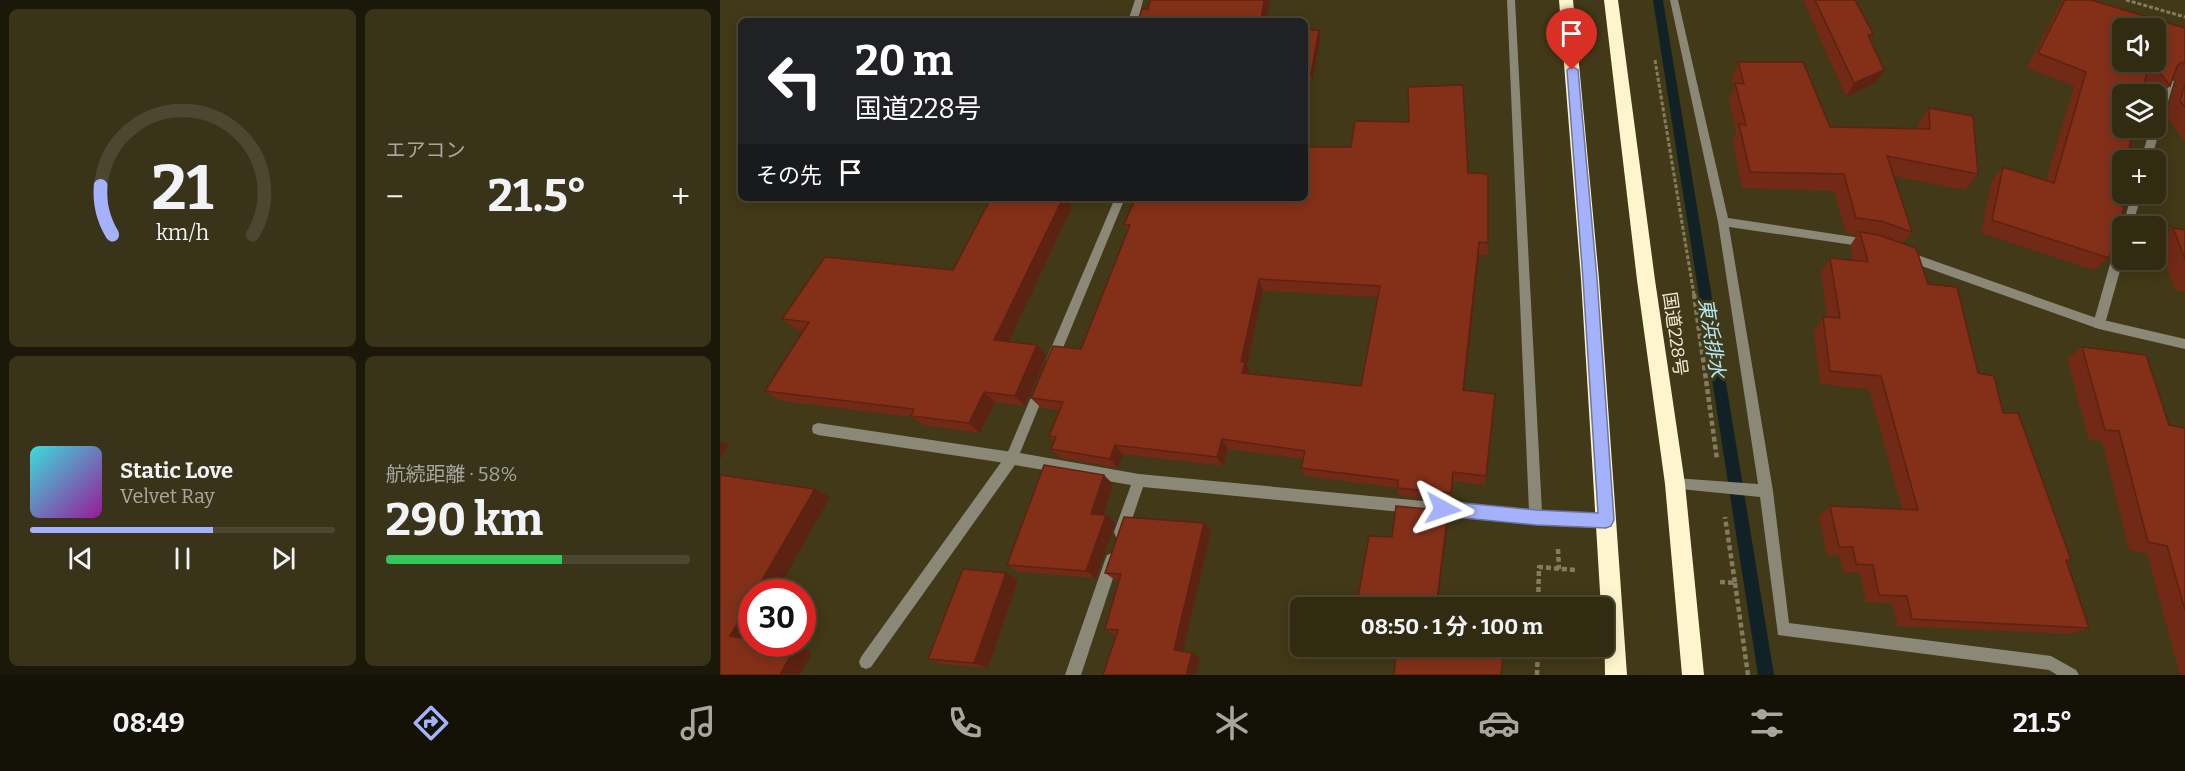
<!DOCTYPE html>
<html lang="ja">
<meta charset="utf-8">
<style>
:root{--surface:#312b11;--page:#39331a;--text:#f1f3f6;--muted:#a8a79f;--line:#4c4731;--accent:#a4b2fc}
body{margin:0;font-family:Bitter,"Noto Sans JP",serif;background:var(--page);color:var(--text);height:100vh;display:flex;flex-direction:column;font-size:22px;white-space:nowrap}
*{box-sizing:border-box;margin:0}
p{font-size:20px;color:var(--muted)}
.icon{flex:none;width:33px;height:33px;fill:none;stroke:currentColor;stroke-width:2;stroke-linecap:round;stroke-linejoin:round}
.map{position:relative;flex:1;overflow:hidden}
.sheet{display:flex;flex-direction:column;gap:9px;padding:9px;background:#1b1809;width:720px}
.sheet>*{flex:none}
.top-card{position:absolute;left:18px;top:18px;width:570px;height:183px;border-radius:9px;box-shadow:0 3px 15px #0003,0 0 0 2px var(--line);background:#202124;color:#fff;overflow:hidden}
.fabs{position:absolute;left:1392px;top:18px;display:grid;gap:12px}
.fabs a{display:grid;place-items:center;width:54px;height:54px;border-radius:9px;background:var(--surface);box-shadow:0 3px 15px #0003,0 0 0 2px var(--line);font-size:30px}
.speed{position:absolute;left:18px;top:579px;display:flex;gap:12px;font-size:30px;font-weight:700;text-align:center}
.speed>*{display:grid;place-content:center;width:78px;height:78px;border-radius:50%;background:var(--surface);box-shadow:0 3px 15px #0003,0 0 0 2px var(--line);line-height:1}
.speed .limit{border:9px solid #d22;background:#fff;color:#111}
.pin{position:absolute;display:grid;place-items:center;width:51px;height:51px;color:#fff;margin:-62px -26px;border-radius:50% 50% 50% 0;rotate:-45deg;box-shadow:0 0 6px #0007}
.pin .icon{rotate:45deg}
.me{position:absolute;width:66px;margin:-33px;rotate:95deg;stroke-linejoin:round;filter:drop-shadow(0 0 4px #0008)}
.turn{display:flex;align-items:center;gap:21px;height:126px;padding:0 18px;font-size:27px}
.turn .icon{width:78px;height:78px;stroke-width:2.5}
.turn b{display:block;font-size:42px;line-height:51px}
.then{display:flex;align-items:center;height:57px;padding:0 18px;background:#0003;gap:12px;font-size:22px}
.big{font-size:45px;font-weight:700;line-height:1.1}
.sheet .widget{flex:1;display:flex;flex-direction:column;justify-content:center;gap:9px;min-width:0;padding:0 21px;border-radius:9px;background:var(--page)}
.sheet .dial{align-items:center;gap:0}
.dial svg{height:156px;overflow:visible;fill:none;stroke:var(--line);stroke-width:7;stroke-linecap:round;text-anchor:middle}
.dial text{fill:var(--text);stroke:none}
.song{display:flex;align-items:center;gap:18px}
.cover{width:72px;height:72px;border-radius:9px;background:linear-gradient(135deg,hsl(180 70% 55%),hsl(300 70% 35%))}
.played{height:6px;border-radius:3px;background:linear-gradient(90deg,var(--accent) 60%,var(--line) 60%)}
.keys{display:flex;justify-content:space-around;direction:ltr}
.heat{display:flex;justify-content:space-between;align-items:center;font-size:33px;direction:ltr}
.charge{height:9px;border-radius:4px;background:linear-gradient(90deg,#34c759 58%,var(--line) 0)}
.sheet .tiles{flex:1;display:grid;gap:9px;grid-template-columns:repeat(2,1fr)}
.trip{position:absolute;left:570px;top:597px;width:324px;height:60px;border-radius:9px;background:var(--surface);box-shadow:0 3px 15px #0003,0 0 0 2px var(--line);font-weight:700;line-height:60px;text-align:center}
.tab-bar{display:flex;height:96px;justify-content:space-around;align-items:center;background:#141107;color:var(--muted)}
.tab-bar .icon{width:42px;height:42px}
.tab-bar .selected{color:var(--accent)}
.tab-bar b{font-size:27px;color:var(--text)}
main{display:flex;flex:1;min-height:0}
.map>svg:first-child{display:block}
</style>
<main>
<section class="sheet">
<div class="tiles">
<div class="widget dial"><svg viewBox="0 0 100 80">
<path d="M14 69A42 42 0 1 1 86 69"/>
<path d="M14 69A42 42 0 0 1 8 44" stroke="#a4b2fc"/>
<text x="50" y="56" font-size="32" font-weight="700">21</text>
<text x="50" y="72" font-size="11">km/h</text>
</svg></div>
<div class="widget"><p>エアコン</p>
<div class="heat"><a>−</a><b class="big">21.5°</b><a>+</a></div>
</div>
<div class="widget">
<div class="song"><i class="cover"></i><div><b>Static Love</b><p>Velvet Ray</p></div></div>
<div class="played"></div>
<div class="keys"><svg class="icon" aria-label="previous" viewBox="0 0 24 24"><path d="M18 5L8 12l10 7zM5 5v14"/></svg><svg class="icon" aria-label="pause" viewBox="0 0 24 24"><path d="M8 5v14M16 5v14"/></svg><svg class="icon" aria-label="next" viewBox="0 0 24 24"><path d="M6 5l10 7-10 7zM19 5v14"/></svg></div>
</div>
<div class="widget"><p>航続距離 · 58%</p><b class="big">290 km</b><div class="charge"></div></div>
</div>
</section>
<div class="map">
<svg width="1465" height="675" viewBox="0 0 1465 675">
<rect width="100%" height="100%" fill="#413917"/>
<g fill="none" stroke-linecap="round" stroke-linejoin="round">
<path fill="#112227" fill-rule="evenodd" d="M 933,0 L 943,0 L 1054,675 L 1038,675 Z"/>
<path stroke="#837c5f" stroke-width="3" stroke-dasharray="4 2" stroke-linecap="butt" d="M 1406,0 L 1465,17
M 935,60 L 974,295"/>
<path stroke="#837c5f" stroke-width="4.5" stroke-dasharray="5 3" stroke-linecap="butt" d="M 974,294 L 997,459
M 838,549 L 839,569
M 1000,582 L 1015,583 L 1005,517
M 1015,583 L 1028,675
M 818,608 L 819,567 L 855,570
M 817,675 L 818,646"/>
<path fill="#8b8878" fill-rule="evenodd" d="M 1449,78 L 1454,81 L 1431,160 L 1421,160 L 1430,128 L 1436,128 C 1436,115 1438,84 1449,78 Z
M 1412,194 L 1422,194 L 1412,226 L 1402,228 Z
M 1402,239 L 1403,260 L 1385,324 L 1383,328 L 1375,328 L 1373,324 L 1396,243 Z
M 98,423 L 292,452 L 297,454 L 299,458 L 297,462 L 292,464 L 98,435 L 93,433 L 92,429 L 93,425 Z"/>
<path fill="#8b8878" fill-rule="evenodd" d="M 415,0 L 423,0 L 418,21 L 408,21 Z
M 787,0 L 795,0 L 822,512 L 886,514 L 891,516 L 893,521 L 891,526 L 886,528 L 816,525 L 423,487 L 406,537 L 401,539 L 396,537 L 394,532 L 411,485 L 295,465 L 151,667 L 146,669 L 141,667 L 139,662 L 141,657 L 287,454 L 317,383 L 321,381 L 325,383 L 327,387 L 300,453 L 419,474 L 809,511 Z
M 950,0 L 958,0 L 1008,218 L 1147,239 L 1153,243 L 1147,247 L 1009,227 L 1053,491 L 1069,623 L 1331,656 L 1356,670 L 1359,675 L 1337,675 L 1329,670 L 1058,635 L 1040,497 L 950,488 L 948,484 L 950,480 L 955,478 L 1038,484 L 998,222 Z
M 395,198 L 405,198 L 338,360 L 336,364 L 332,365 L 328,364 L 326,360 Z
M 1186,251 L 1379,319 L 1465,339 L 1465,349 L 1379,329 L 1182,259 L 1180,256 Z
M 392,553 L 397,555 L 399,560 L 361,675 L 345,675 L 385,560 L 387,555 Z"/>
<path fill="#fef5ce" fill-rule="evenodd" d="M 839,0 L 853,0 L 879,279 L 907,675 L 885,675 L 884,608 L 881,608 L 861,279 Z
M 884,0 L 898,0 L 935,280 L 965,484 L 984,675 L 962,675 L 945,484 L 917,280 Z"/>
</g>
<path fill="#722916" fill-rule="evenodd" d="M 1083,0 L 1135,0 L 1153,34 L 1150,39 L 1156,83 L 1126,97 Z
M 1343,0 L 1371,0 L 1465,28 L 1465,142 L 1446,115 L 1456,80 L 1453,78 L 1450,86 L 1436,100 L 1436,94 L 1432,94 L 1424,83 L 1396,204 L 1389,258 L 1374,270 L 1261,233 L 1272,180 L 1283,167 L 1326,180 L 1354,86 L 1307,68 L 1338,8 ZM 1436,28 L 1436,62 L 1402,62 Z
M 585,30 L 599,30 L 600,38 L 592,81 L 585,81 Z
M 1018,62 L 1110,127 L 1198,129 L 1198,125 L 1209,108 L 1258,174 L 1245,190 L 1174,176 L 1192,232 L 1183,243 L 1208,284 L 1258,373 L 1283,413 L 1351,560 L 1346,561 L 1369,628 L 1349,634 L 1178,626 L 1172,603 L 1146,602 L 1140,573 L 1123,572 L 1120,556 L 1107,555 L 1099,516 L 1110,506 L 1182,509 L 1149,389 L 1100,384 L 1094,330 L 1103,317 L 1107,317 L 1101,272 L 1110,258 L 1133,260 L 1130,246 L 1137,235 L 1126,233 L 1114,191 L 1022,188 L 1013,141 L 1016,132 L 1009,100 L 1014,87 L 1012,79 Z
M 748,173 L 768,243 L 768,255 L 759,255 L 744,390 L 775,394 L 765,485 L 733,481 L 731,501 L 679,496 L 678,488 L 585,476 L 581,468 L 583,459 L 508,449 L 503,466 L 403,454 L 398,468 L 341,458 L 331,449 L 334,441 L 329,436 L 340,410 L 321,408 L 311,398 L 361,349 L 408,231 L 404,224 ZM 543,291 L 657,297 L 641,386 L 530,374 L 530,373 L 527,366 Z
M 352,207 L 288,342 L 317,345 L 326,355 L 305,406 L 275,402 L 260,433 L 203,425 L 192,417 L 61,401 L 45,391 L 84,331 L 77,330 L 62,319 L 233,270 Z
M 1453,228 L 1465,230 L 1465,292 L 1455,290 L 1438,241 Z
M 1362,347 L 1449,425 L 1465,428 L 1465,675 L 1460,675 L 1427,553 L 1409,550 L 1382,441 L 1369,440 L 1347,359 Z
M 393,484 L 383,515 L 395,523 L 376,578 L 299,572 L 287,565 Z
M 484,523 L 491,531 L 463,651 L 480,658 L 395,635 L 385,629 L 399,580 L 395,580 L 385,573 Z
M 286,573 L 298,580 L 268,668 L 223,664 L 208,659 Z
M 654,646 L 784,646 L 677,649 Z"/>
<path fill="#5c2212" d="M 544,0 L 550,0 L 546,21 L 541,21 Z
M 599,30 L 600,38 L 592,81 L 591,74 Z
M 1164,70 L 1156,83 L 1126,97 L 1134,83 Z
M 343,198 L 347,198 L 352,207 L 284,351 L 274,340 Z
M 759,242 L 759,255 L 743,400 L 743,390 Z
M 539,279 L 543,291 L 527,366 L 530,373 L 527,384 L 522,373 L 521,362 Z
M 317,345 L 326,355 L 305,406 L 295,396 Z
M 264,392 L 275,402 L 260,433 L 249,423 Z
M 502,439 L 508,449 L 503,466 L 497,457 Z
M 0,441 L 9,445 L 0,459 Z
M 395,445 L 403,454 L 398,468 L 390,459 Z
M 733,472 L 733,481 L 731,501 L 731,493 Z
M 384,475 L 393,484 L 381,522 L 371,514 Z
M 95,489 L 110,497 L 56,592 L 35,592 Z
M 728,511 L 728,519 L 717,608 L 716,608 Z
M 386,515 L 395,523 L 376,578 L 366,571 Z
M 484,523 L 491,531 L 462,655 L 454,650 Z
M 286,573 L 298,580 L 268,668 L 254,663 Z
M 32,599 L 32,636 L 29,641 L 10,636 Z
M 75,647 L 92,652 L 80,675 L 60,675 Z
M 472,653 L 480,658 L 475,675 L 466,675 Z"/>
<path fill="#843019" stroke="#5c2212" stroke-width="1.5" fill-rule="evenodd" d="M 430,0 L 544,0 L 541,21 L 418,21 L 422,9 L 428,9 Z
M 1095,0 L 1135,0 L 1153,34 L 1148,35 L 1164,70 L 1134,83 Z
M 1345,0 L 1371,0 L 1465,28 L 1465,63 L 1462,62 L 1457,66 L 1450,86 L 1432,62 L 1436,62 L 1436,28 L 1402,28 L 1402,62 L 1429,62 L 1422,94 L 1402,94 L 1402,128 L 1414,128 L 1406,160 L 1402,160 L 1402,177 L 1396,204 L 1404,207 L 1389,258 L 1272,220 L 1283,167 L 1334,183 L 1366,72 L 1318,53 Z
M 585,30 L 599,30 L 591,74 L 585,74 Z
M 1018,62 L 1083,62 L 1110,127 L 1210,129 L 1209,108 L 1253,116 L 1258,174 L 1167,156 L 1192,232 L 1161,221 L 1136,218 L 1124,174 L 1030,172 L 1019,124 L 1026,125 L 1015,83 L 1024,84 Z
M 1465,84 L 1465,107 L 1460,101 Z
M 743,85 L 748,173 L 768,174 L 768,243 L 759,242 L 743,390 L 775,394 L 766,476 L 733,472 L 731,493 L 678,488 L 678,480 L 581,468 L 585,451 L 502,439 L 497,457 L 395,445 L 390,459 L 331,449 L 336,437 L 329,436 L 343,402 L 311,398 L 333,346 L 361,349 L 410,225 L 404,224 L 416,198 L 585,198 L 585,147 L 631,147 L 635,121 L 689,122 L 688,87 ZM 539,279 L 660,286 L 641,386 L 522,373 L 525,362 L 521,362 Z
M 271,198 L 343,198 L 274,340 L 317,345 L 295,396 L 264,392 L 249,423 L 191,416 L 194,409 L 45,391 L 89,322 L 62,319 L 105,257 L 233,270 Z
M 1453,228 L 1465,230 L 1465,259 Z
M 1140,232 L 1159,235 L 1196,248 L 1208,284 L 1237,287 L 1258,373 L 1274,376 L 1283,413 L 1298,413 L 1351,560 L 1346,560 L 1369,628 L 1192,619 L 1187,596 L 1159,595 L 1153,565 L 1136,564 L 1133,547 L 1119,547 L 1110,506 L 1198,510 L 1161,376 L 1110,371 L 1103,317 L 1120,318 L 1110,258 L 1148,262 Z
M 1362,347 L 1426,355 L 1449,425 L 1465,428 L 1465,610 L 1447,546 L 1428,542 L 1399,431 L 1385,430 Z
M 324,465 L 384,475 L 371,514 L 386,515 L 366,571 L 287,565 Z
M 0,475 L 95,489 L 35,592 L 32,592 L 32,599 L 10,636 L 32,640 L 32,644 L 52,644 L 75,647 L 60,675 L 0,675 Z
M 676,506 L 728,511 L 716,608 L 636,608 L 649,536 L 672,537 Z
M 404,517 L 484,523 L 454,650 L 472,653 L 466,675 L 383,675 L 398,630 L 385,629 L 401,574 L 385,573 Z
M 243,569 L 286,573 L 254,663 L 208,659 Z
M 677,646 L 784,646 L 781,675 L 674,675 Z"/>
<path fill="#a4b2fc" stroke="#6b74a4" stroke-width="1.5" d="M 852,66 L 858,70 L 877,279 L 894,520 L 891,526 L 886,528 L 816,525 L 723,516 L 717,514 L 715,509 L 717,503 L 723,501 L 816,510 L 878,513 L 863,279 L 847,70 Z"/>
<g text-anchor="middle" stroke-width="6" stroke-linejoin="round" paint-order="stroke">
<g font-size="18" fill="#efead7" stroke="#413917">
<text transform="translate(955 334) rotate(82)" y="6">国道228号</text>
</g>
<g font-size="20" font-style="italic" fill="#b1eaf9" stroke="#413917">
<text transform="translate(992 338) rotate(81)" y="7">東浜排水</text>
</g>
</g>
</svg>
<div class="fabs">
<a><svg class="icon" aria-label="sound" viewBox="0 0 24 24"><path d="M4 9h4l5-4v14l-5-4H4zM17 9q2 3 0 6"/></svg></a>
<a><svg class="icon" aria-label="layers" viewBox="0 0 24 24"><path d="M12 4l9 5-9 5-9-5zM3 14l9 5 9-5"/></svg></a>
<a>+</a>
<a>−</a>
</div>
<div class="speed"><div class="limit">30</div></div>
<div class="pin" style="left:852px;top:70px;background:#d93025"><svg class="icon" aria-label="arrive" viewBox="0 0 24 24"><path d="M6 21V4h12l-3 4 3 4H6"/></svg></div>
<svg class="me" style="left:723px;top:509px" viewBox="-20 -20 40 40"><path d="M0-17L14 15 0 8-14 15z" fill="#a4b2fc" stroke="#fff" stroke-width="4"/></svg>
<div class="trip">08:50 · 1 分 · 100 m</div>
<div class="top-card">
<div class="turn"><svg class="icon" aria-label="left" viewBox="0 0 24 24"><path d="M17 20v-9H6M10 6l-5 5 5 5"/></svg><div><b>20 m</b>国道228号</div></div>
<div class="then">その先<svg class="icon" aria-label="arrive" viewBox="0 0 24 24"><path d="M6 21V4h12l-3 4 3 4H6"/></svg></div>
</div>
</div>
</main>
<nav class="tab-bar">
<b>08:49</b>
<svg class="icon selected" aria-label="directions" viewBox="0 0 24 24"><path d="M12 3l9 9-9 9-9-9zM9 14v-3h6M13 9l2 2-2 2"/></svg>
<svg class="icon" aria-label="music" viewBox="0 0 24 24"><path d="M9 18V5l10-2v13"/><circle cx="6" cy="18" r="3"/><circle cx="16" cy="16" r="3"/></svg>
<svg class="icon" aria-label="phone" viewBox="0 0 24 24"><path d="M5 4h4l2 5-3 2q2 4 5 5l2-3 5 2v4C11 20 4 13 5 4z"/></svg>
<svg class="icon" aria-label="climate" viewBox="0 0 24 24"><path d="M12 3v18M4 7l16 10M4 17L20 7"/></svg>
<svg class="icon" aria-label="car" viewBox="0 0 24 24"><path d="M5 17H2v-5l4-1 3-4h7l3 4 3 1v5h-3M9 17h6M6 11h13"/><circle cx="7" cy="17" r="2"/><circle cx="17" cy="17" r="2"/></svg>
<svg class="icon" aria-label="filters" viewBox="0 0 24 24"><path d="M4 7h16M4 17h16"/><circle cx="9" cy="7" r="2"/><circle cx="15" cy="17" r="2"/></svg>
<b>21.5°</b>
</nav>
